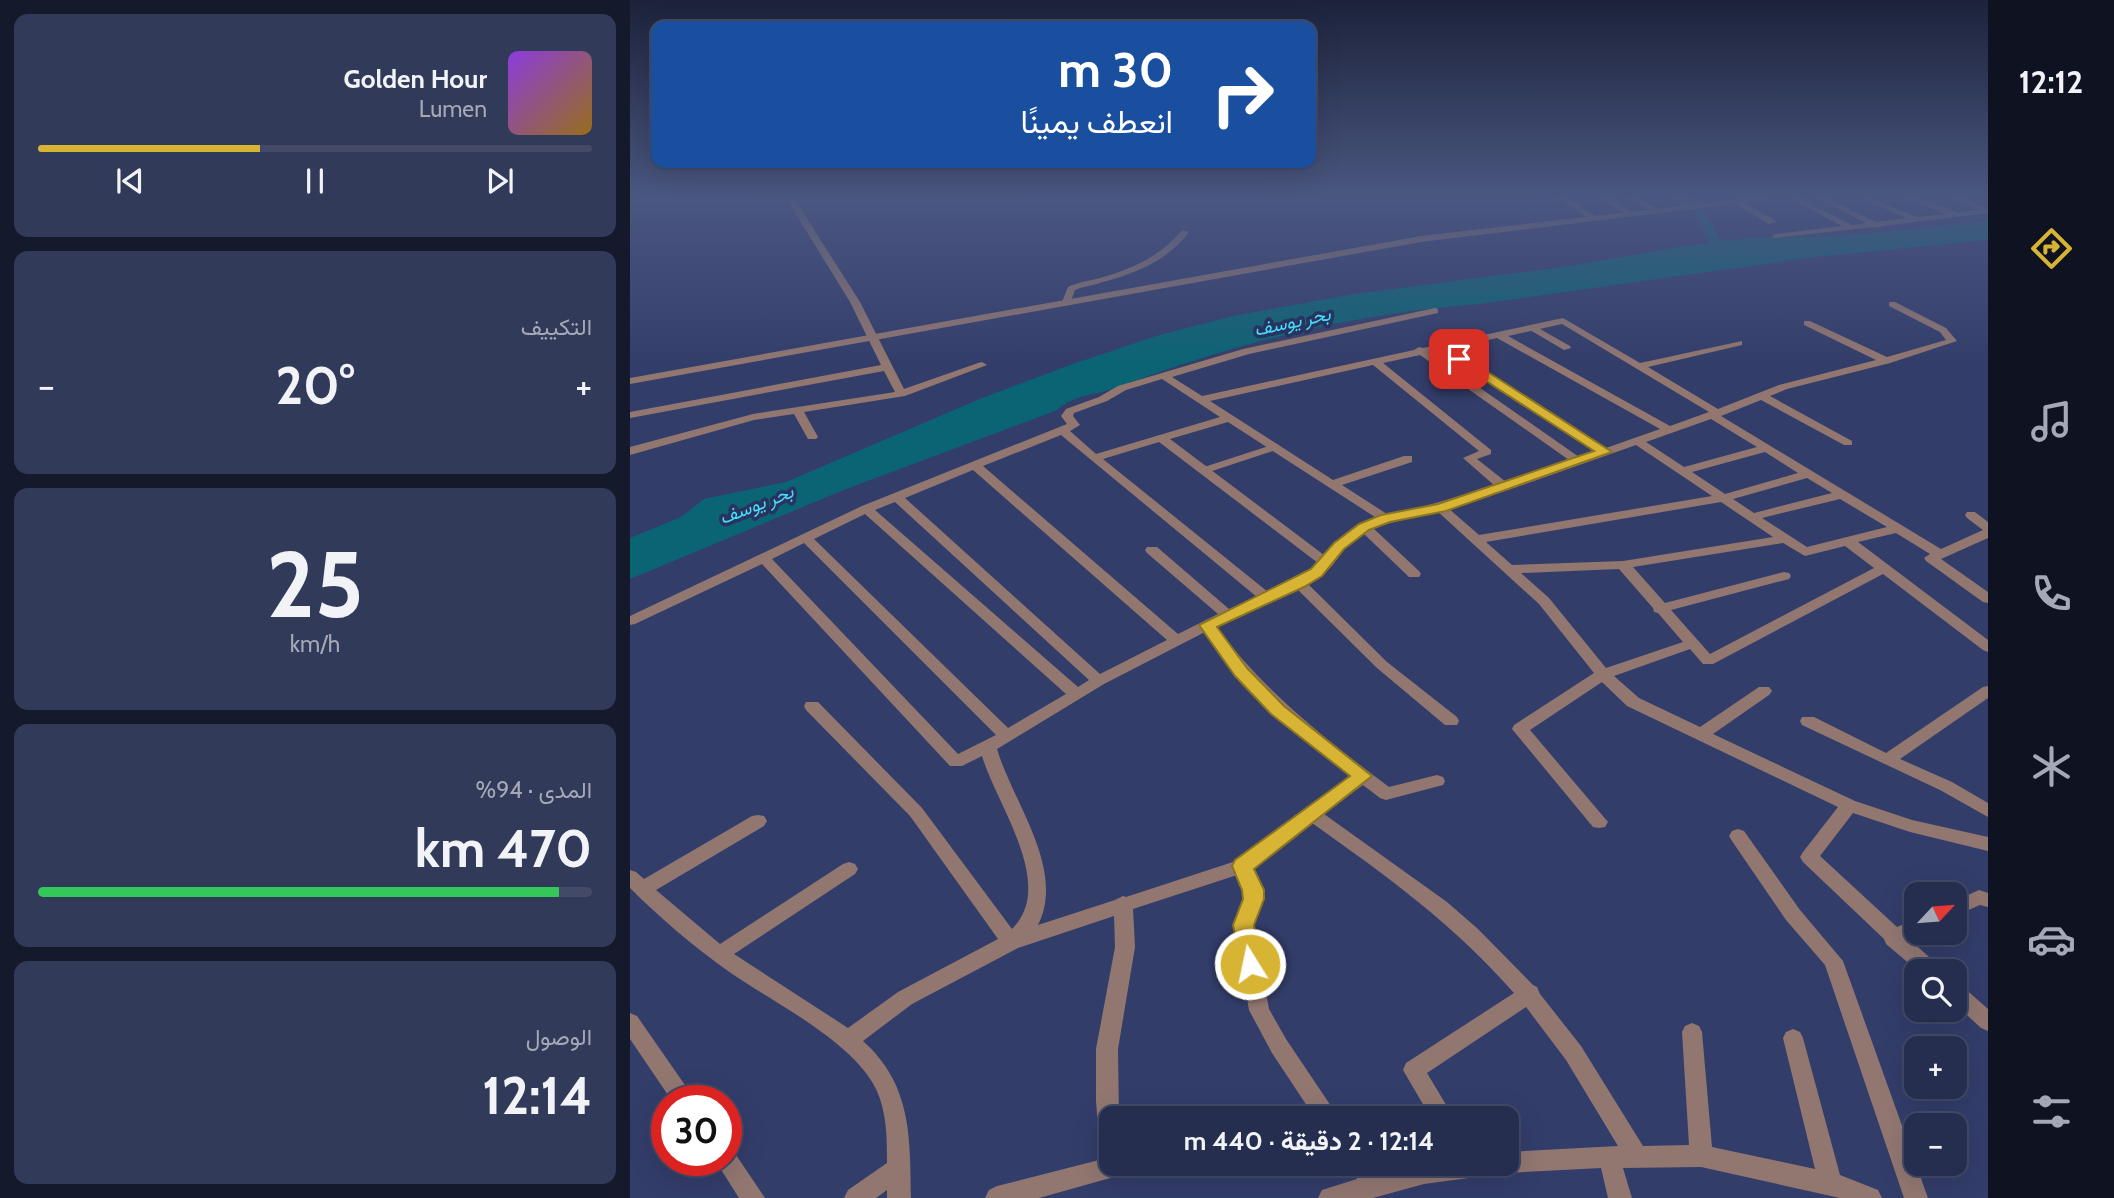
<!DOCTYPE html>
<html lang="ar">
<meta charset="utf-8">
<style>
:root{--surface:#262e50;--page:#323a5a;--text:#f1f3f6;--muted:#a4a8b7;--line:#424a67;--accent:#d8b434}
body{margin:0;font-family:Cabin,Vazirmatn,sans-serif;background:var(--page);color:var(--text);direction:rtl;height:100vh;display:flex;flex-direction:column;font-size:26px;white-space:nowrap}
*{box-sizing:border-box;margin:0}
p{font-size:23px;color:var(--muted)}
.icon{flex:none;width:38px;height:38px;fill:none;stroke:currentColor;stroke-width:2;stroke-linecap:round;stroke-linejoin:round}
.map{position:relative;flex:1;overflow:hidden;direction:ltr}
.drawer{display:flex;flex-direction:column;gap:14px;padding:14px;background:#15192c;width:630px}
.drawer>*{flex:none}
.guide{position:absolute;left:21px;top:21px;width:665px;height:147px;border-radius:14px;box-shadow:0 7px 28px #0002,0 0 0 2px var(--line);direction:rtl;background:#1a4fa0;color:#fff;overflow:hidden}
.needle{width:46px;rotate:64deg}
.controls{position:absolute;left:1274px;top:882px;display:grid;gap:14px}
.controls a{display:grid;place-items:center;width:63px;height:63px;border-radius:14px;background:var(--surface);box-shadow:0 7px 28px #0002,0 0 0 2px var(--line);font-size:35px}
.speed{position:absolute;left:21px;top:1085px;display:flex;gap:14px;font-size:35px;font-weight:700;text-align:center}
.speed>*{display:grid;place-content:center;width:91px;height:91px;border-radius:50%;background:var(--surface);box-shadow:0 7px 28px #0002,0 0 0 2px var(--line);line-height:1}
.speed .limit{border:10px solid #d22;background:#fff;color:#111}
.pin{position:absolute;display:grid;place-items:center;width:60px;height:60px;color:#fff;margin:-30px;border-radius:14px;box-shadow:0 4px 10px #0006}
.me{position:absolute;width:77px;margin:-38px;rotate:350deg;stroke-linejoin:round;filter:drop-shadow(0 0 5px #0008)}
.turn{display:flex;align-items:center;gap:24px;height:147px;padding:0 28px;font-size:32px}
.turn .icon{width:91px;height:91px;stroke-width:2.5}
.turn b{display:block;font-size:49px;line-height:60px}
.big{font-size:52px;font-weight:700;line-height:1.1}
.drawer .tile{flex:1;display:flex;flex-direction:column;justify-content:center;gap:10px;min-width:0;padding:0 24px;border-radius:14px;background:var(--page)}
.drawer .dial{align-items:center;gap:0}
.dial b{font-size:91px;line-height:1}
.song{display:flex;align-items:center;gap:21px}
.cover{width:84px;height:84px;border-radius:10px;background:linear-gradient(135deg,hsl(270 70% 55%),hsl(40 70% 35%))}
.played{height:7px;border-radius:4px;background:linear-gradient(90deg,var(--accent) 40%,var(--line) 40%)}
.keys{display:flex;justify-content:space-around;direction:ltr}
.heat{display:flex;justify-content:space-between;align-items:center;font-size:38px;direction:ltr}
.charge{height:10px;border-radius:5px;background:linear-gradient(90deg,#34c759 94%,var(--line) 0)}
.trip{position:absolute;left:469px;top:1106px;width:420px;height:70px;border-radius:14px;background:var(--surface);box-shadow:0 7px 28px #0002,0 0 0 2px var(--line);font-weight:700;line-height:70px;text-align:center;direction:rtl}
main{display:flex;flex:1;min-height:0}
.dock{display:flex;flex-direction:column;width:126px;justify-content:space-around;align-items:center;background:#0f1220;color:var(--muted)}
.dock .icon{width:49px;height:49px}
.dock .active{color:var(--accent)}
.dock b{font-size:32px;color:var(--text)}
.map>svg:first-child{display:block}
</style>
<main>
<nav class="dock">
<b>12:12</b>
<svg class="icon active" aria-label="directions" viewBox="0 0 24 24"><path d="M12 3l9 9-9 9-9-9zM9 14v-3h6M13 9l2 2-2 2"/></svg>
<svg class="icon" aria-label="music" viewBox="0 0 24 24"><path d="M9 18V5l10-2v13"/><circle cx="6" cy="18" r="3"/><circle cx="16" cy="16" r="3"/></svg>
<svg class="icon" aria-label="phone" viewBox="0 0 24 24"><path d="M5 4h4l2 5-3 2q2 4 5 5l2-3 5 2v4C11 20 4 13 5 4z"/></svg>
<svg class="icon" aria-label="climate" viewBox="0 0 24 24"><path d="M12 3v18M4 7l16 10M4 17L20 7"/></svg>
<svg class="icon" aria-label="car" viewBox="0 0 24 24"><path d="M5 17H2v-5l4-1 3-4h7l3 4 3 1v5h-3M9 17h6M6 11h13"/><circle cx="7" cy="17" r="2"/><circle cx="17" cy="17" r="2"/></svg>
<svg class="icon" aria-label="filters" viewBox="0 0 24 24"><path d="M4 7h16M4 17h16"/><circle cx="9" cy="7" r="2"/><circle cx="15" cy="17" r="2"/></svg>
</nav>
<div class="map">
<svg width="1358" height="1198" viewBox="0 0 1358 1198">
<rect width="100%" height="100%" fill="#333d6a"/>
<path fill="#0a6473" d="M 1358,221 L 1358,240 L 1183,257 L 850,304 C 726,313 604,343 488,387 C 461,397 449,392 425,411 L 216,489 L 0,579 L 0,538 L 51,517 L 74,499 L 156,482 L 352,398 L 440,365 L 526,336 L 603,316 L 724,294 L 941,266 L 1054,246 L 1119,238 L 1213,236 Z"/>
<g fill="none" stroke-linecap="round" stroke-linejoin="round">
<path fill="#0a6473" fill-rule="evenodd" d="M 1051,198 L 1063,198 L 1075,211 L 1092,242 L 1090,245 L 1082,245 L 1064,212 Z"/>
<path fill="#927771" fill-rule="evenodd" d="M 903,325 L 940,346 L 941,348 L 934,350 L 900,330 L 899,328 Z
M 645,444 L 649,445 L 649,449 L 579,472 L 571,472 L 570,470 L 571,468 Z"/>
<path fill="#927771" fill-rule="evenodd" d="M 156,198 L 164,198 L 230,302 L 274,389 L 348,363 L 352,362 L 357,365 L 275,396 L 174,412 L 188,437 L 186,439 L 178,439 L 164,414 L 124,420 L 0,455 L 0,447 L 123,414 L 265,392 L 254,371 L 0,418 L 0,412 L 251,365 L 220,302 Z
M 927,198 L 936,198 L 967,217 L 960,219 Z
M 970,198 L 979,198 L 1004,213 L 997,215 Z
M 1000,198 L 1009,198 L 1029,210 L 1022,212 Z
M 1047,198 L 1055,198 L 1058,208 L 1052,208 Z
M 1160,198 L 1169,198 L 1222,225 L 1236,223 L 1187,198 L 1196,198 L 1246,222 L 1276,218 L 1230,198 L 1240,198 L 1287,217 L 1316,214 L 1276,198 L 1286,198 L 1328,212 L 1349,210 L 1322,198 L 1332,198 L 1358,208 L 1358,213 L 1252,226 L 1248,228 L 1244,227 L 1143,238 L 1142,236 L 1146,234 L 1212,226 Z
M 1107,199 L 1145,220 L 1146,222 L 1139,224 L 1104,203 L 1103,201 Z
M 552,230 L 559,232 C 533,267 491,278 450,288 L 445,290 L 440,304 L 432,302 L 438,287 C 448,282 459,281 470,278 C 502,269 531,256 552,230 Z
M 1259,302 L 1265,302 L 1316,328 L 1327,341 L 1260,363 L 1157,389 L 1140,396 L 1222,441 L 1222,445 L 1214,445 L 1131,400 L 1091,416 L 1311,549 L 1353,530 L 1337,518 L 1335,515 L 1337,512 L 1345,512 L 1358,522 L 1358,538 L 1311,559 L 1358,592 L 1358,603 L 1353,602 L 1296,561 L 1294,558 L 1300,554 L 1266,533 L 1228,542 L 1358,640 L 1358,652 L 1353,650 L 1253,574 L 1083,664 L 1073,664 L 1060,649 L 984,676 L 1009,698 L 1070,727 L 1129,687 L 1139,687 L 1142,691 L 1139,695 L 1083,734 L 1225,801 L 1282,820 L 1358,837 L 1358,851 L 1280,832 L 1223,813 L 1190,856 L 1267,927 L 1286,919 L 1286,933 L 1292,933 L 1279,939 L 1308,965 L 1311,971 L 1288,971 L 1256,944 L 1254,939 L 1173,862 L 1170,857 L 1173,852 L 1208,807 L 997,706 L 972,682 L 900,730 L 978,822 L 975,827 L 969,828 L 963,827 L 882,729 L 884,725 L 964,673 L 909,604 L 806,510 L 743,528 L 789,571 L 791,574 L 789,577 L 779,577 L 734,534 L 714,549 L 702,566 L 692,575 L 678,584 L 757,662 L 827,717 L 829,721 L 827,725 L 815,725 L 747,668 L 667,589 L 586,627 C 634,691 695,739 759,787 L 807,775 L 813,777 L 815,781 L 813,785 L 756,800 L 750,798 L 733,785 L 694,814 L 817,902 L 848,929 L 903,985 L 907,987 L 910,994 L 951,1046 L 1013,1146 L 1059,1145 L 1052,1032 L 1055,1026 L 1062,1023 L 1069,1026 L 1072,1032 L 1082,1147 L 1185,1169 L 1153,1038 L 1156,1032 L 1163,1029 L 1170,1032 L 1173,1038 L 1210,1175 L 1248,1190 L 1252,1198 L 1210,1198 L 1071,1167 L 993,1168 L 1002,1198 L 978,1198 L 971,1168 L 876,1173 L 794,1184 L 743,1198 L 688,1198 L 692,1190 L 727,1179 L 719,1164 L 743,1164 L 750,1173 L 787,1164 L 877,1164 L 877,1152 L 988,1146 L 936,1060 L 896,1007 L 797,1073 L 824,1118 L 801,1118 L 773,1070 L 776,1063 L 884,993 C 821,922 758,877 682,823 L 622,868 L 632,890 L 632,899 L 624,925 L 639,1009 L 656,1039 L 709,1118 L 685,1118 L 642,1053 L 619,1010 L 604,925 L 614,899 L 614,890 L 607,875 L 503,909 L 505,947 L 488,1049 L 489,1118 L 481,1118 L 481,1164 L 493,1164 L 494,1167 L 491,1175 L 409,1198 L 355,1198 L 359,1190 L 367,1186 L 473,1159 L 470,1151 L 466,1101 L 466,1049 L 485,947 L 484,916 L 388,948 L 282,1004 L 233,1041 C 282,1085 280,1137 281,1198 L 257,1198 L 257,1190 L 246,1198 L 214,1198 L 218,1190 L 257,1163 C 257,1139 257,1112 246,1089 C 223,1041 142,1002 98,971 C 63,946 30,918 0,888 L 0,870 L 6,872 L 14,879 L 122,816 L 128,815 L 134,816 L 137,821 L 134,826 L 26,890 L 90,944 L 213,864 L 219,862 L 225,864 L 228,869 L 225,874 L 104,954 L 218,1028 L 268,992 L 368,939 L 280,816 L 176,710 L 174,706 L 176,702 L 188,702 L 292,808 L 382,929 C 427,885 366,804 352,756 L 332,766 L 320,766 L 132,564 L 5,624 L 0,625 L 0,616 L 232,506 L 437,424 L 431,416 L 436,409 L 469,397 L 488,386 L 613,349 L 805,308 L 808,309 L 808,313 L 619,354 L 542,377 L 572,396 L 784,350 L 789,347 L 793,348 L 933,318 L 1010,363 L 1112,341 L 1112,345 L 1018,367 L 1088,409 L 1149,385 L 1246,360 L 1174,325 L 1174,321 L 1180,321 L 1257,357 L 1316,340 L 1310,332 L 1259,306 ZM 932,324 L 1079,412 L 1040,426 L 878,336 ZM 867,338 L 1030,429 L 976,448 L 820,349 ZM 809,351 L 966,451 L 949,457 L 800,353 ZM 790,355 L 939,460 L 876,482 L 847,459 L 861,454 L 861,450 L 753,363 ZM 743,365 L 849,451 L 833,458 L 865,486 L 760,516 L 712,485 L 782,462 L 782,456 L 774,456 L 703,480 L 580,401 ZM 532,379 L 590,417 L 466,454 L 440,431 L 450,425 L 443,416 L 444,413 L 477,401 L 496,390 ZM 1081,419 L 1127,447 L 1054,467 L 1016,442 ZM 598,422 L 748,519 C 726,525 709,537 694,555 L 540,439 ZM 431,435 L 627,597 L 599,609 L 527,547 L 517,547 L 515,550 L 517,553 L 588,614 L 548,634 L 353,466 ZM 529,442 L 688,563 C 675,577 655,584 638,592 L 473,459 ZM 1006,445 L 1082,496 L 849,535 L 817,507 L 878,490 ZM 1135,452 L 1168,473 L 1095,494 L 1062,472 ZM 343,470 L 537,640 L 470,674 L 275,498 ZM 1177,478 L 1202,493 L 1124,513 L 1103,499 ZM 1210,499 L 1257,527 L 1177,547 L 1132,518 ZM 265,502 L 459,680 L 448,687 L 245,510 ZM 1091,502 L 1143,537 L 993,561 L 882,565 L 856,542 ZM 235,514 L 436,694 L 378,728 L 184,539 ZM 174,543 L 366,735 L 328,754 L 142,559 ZM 1153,543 L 1175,556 L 1215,546 L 1244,568 L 1080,654 L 1041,610 L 1159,579 L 1161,576 L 1159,573 L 1154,572 L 1035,603 L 1003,567 ZM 989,569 L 1023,608 L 1024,612 L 1028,613 L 1053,642 L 976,668 L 919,598 L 891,573 ZM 575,632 C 616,689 666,733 721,776 L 606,861 L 496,897 L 493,896 L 485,900 L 408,925 C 436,869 383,803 367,749 L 474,684 Z
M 1358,686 L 1358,698 L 1270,759 L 1322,782 L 1358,803 L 1358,817 L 1310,790 L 1172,725 L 1170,721 L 1172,717 L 1184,717 L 1256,753 L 1353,687 Z
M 1108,829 L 1114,831 L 1170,910 L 1213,961 L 1298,1198 L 1274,1198 L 1195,965 L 1156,920 L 1102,841 L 1099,836 L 1102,831 Z
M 1349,890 L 1358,893 L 1358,907 L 1350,905 L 1325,916 L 1325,901 Z
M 1325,984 L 1332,986 L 1358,1009 L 1358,1031 L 1351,1028 L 1325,1004 Z
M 0,1013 L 7,1016 L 66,1101 L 42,1101 L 0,1039 Z
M 96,1149 L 104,1152 L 135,1198 L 109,1198 L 85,1160 L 96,1160 Z"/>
<path fill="#927771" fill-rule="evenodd" d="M 1120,198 L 1141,198 L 1137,200 L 791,242 L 0,384 L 0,378 L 791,236 Z"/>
</g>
<linearGradient id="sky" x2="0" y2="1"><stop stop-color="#1c223a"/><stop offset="0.54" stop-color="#4a5781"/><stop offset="1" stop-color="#4a5781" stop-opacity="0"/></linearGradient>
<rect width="1358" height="365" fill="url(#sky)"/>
<path fill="#d8b434" stroke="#8c7522" stroke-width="2" d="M 825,356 L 833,356 L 982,452 L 816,511 L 760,522 L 739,530 L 714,549 L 692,576 L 674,587 L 587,627 L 617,668 L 654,706 L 742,776 L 624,869 L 634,890 L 634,899 L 624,925 L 631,964 L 628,971 L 620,974 L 612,971 L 603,925 L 613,899 L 612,890 L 602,866 L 605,860 L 720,776 L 641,714 L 605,676 L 569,625 L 681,569 L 704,543 L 729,524 L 751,515 L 808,504 L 964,451 L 825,361 Z"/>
<g text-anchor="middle" stroke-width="7" stroke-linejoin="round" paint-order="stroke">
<g font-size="19" font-style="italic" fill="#45dcf7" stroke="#29335f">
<text transform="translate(662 321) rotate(-12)" y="7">بحر يوسف</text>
<text transform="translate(126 504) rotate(-21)" y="7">بحر يوسف</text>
</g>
</g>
</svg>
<div class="controls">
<a><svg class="needle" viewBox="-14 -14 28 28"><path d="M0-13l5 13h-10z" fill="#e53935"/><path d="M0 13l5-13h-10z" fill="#a4a8b7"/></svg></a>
<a><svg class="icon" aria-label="search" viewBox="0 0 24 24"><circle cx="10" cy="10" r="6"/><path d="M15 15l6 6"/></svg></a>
<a>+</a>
<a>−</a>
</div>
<div class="speed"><div class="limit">30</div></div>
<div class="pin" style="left:829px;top:359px;background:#d93025"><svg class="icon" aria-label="arrive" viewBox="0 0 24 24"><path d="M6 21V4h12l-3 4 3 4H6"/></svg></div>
<svg class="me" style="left:620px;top:964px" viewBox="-20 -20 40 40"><circle r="17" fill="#d8b434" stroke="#fff" stroke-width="3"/><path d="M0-11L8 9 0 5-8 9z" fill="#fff"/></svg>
<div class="trip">12:14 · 2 دقيقة · 440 m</div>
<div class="guide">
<div class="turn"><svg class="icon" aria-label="right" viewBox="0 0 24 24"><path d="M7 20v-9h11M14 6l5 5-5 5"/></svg><div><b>30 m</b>انعطف يمينًا</div></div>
</div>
</div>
<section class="drawer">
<div class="tile">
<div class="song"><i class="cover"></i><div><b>Golden Hour</b><p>Lumen</p></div></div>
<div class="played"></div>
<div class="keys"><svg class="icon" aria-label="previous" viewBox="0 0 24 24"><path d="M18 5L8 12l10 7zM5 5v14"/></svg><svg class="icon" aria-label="pause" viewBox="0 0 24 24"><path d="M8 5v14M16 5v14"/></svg><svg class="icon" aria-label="next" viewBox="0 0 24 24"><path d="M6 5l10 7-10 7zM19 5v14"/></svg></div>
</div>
<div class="tile"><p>التكييف</p>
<div class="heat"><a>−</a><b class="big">20°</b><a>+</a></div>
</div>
<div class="tile dial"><b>25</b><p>km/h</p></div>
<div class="tile"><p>المدى · 94%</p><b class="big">470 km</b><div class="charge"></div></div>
<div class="tile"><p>الوصول</p><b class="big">12:14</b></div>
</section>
</main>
